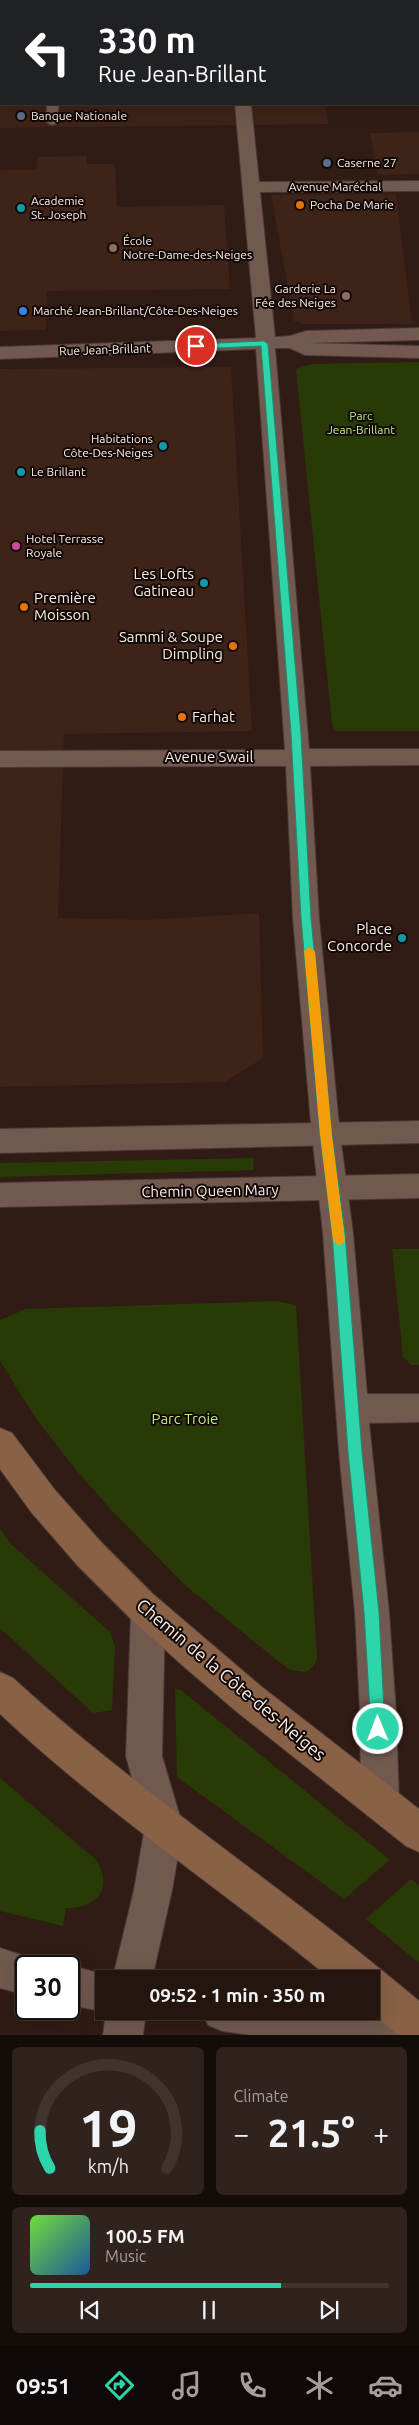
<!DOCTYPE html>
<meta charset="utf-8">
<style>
:root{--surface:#24150f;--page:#30221d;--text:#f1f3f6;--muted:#a39f9e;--line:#41342f;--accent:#2ed4aa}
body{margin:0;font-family:Ubuntu,sans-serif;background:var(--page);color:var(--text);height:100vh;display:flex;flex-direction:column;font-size:19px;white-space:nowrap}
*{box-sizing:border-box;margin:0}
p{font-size:16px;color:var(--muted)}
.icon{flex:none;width:28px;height:28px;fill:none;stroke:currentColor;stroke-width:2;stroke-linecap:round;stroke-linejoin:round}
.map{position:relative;height:2035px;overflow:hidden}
.details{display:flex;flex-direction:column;gap:12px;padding:12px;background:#140c08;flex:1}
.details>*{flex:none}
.top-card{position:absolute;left:0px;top:0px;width:420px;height:105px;box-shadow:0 5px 20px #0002,0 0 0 1px var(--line);background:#202124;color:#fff;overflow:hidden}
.speed{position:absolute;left:15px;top:1955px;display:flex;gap:10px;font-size:25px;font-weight:700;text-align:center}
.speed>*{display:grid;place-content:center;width:65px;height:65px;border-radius:50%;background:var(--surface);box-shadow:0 5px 20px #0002,0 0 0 1px var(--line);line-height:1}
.speed .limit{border:2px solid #111;border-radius:8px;background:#fff;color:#111}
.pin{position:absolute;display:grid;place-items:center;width:42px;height:42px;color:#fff;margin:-21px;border:2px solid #fff;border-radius:50%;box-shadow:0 1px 5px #0007}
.me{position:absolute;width:55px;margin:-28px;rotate:359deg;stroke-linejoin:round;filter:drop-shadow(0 0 4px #0008)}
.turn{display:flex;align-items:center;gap:18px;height:105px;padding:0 15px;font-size:22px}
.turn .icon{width:65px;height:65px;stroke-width:2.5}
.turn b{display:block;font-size:35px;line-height:42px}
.big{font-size:38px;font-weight:600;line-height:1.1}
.details .widget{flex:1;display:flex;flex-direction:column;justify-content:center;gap:8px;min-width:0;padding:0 18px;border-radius:8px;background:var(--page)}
.details .dial{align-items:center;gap:0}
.dial svg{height:130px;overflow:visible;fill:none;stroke:var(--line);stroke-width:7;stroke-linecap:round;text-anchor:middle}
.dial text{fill:var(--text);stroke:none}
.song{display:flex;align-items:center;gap:15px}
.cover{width:60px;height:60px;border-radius:8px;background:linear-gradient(135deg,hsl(100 70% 55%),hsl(210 70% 35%))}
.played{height:5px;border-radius:2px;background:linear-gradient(90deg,var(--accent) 70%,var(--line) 70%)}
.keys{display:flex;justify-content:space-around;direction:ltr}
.heat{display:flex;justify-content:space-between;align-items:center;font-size:28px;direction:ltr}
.details .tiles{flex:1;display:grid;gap:12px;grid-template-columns:1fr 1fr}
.widget:last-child{grid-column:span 2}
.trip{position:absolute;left:95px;top:1970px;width:285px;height:50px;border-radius:0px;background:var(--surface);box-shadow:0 5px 20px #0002,0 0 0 1px var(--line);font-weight:600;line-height:50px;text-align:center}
.tabs{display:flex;height:80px;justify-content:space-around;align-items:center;background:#0e0806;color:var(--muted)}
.tabs .icon{width:35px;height:35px}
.tabs .active{color:var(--accent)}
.tabs b{font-size:22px;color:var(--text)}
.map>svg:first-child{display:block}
</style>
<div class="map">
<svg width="419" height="2035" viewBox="0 0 419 2035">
<rect width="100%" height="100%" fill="#301c14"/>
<path fill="#3e2318" d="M 0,0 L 50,0 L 1,1 L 1,104 L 325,104 L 328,124 L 0,128 Z
M 419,132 L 419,174 L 378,175 L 370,133 Z
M 87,156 L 87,164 L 115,164 L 117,207 L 224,205 L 230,289 L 47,291 L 46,330 L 0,331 L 0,170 L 37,169 L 38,157 Z
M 396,194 L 412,324 L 304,324 L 294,321 L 271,195 Z
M 231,367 L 252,731 L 64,734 L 58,918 L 147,920 L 259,913 L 263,1058 L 225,1082 L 0,1087 L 0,369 Z"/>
<path fill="#283b06" d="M 419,362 L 419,731 L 337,731 L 333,728 L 332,724 L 296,370 L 299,367 L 313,364 Z
M 253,1158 L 254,1170 L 0,1177 L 0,1163 Z
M 392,1249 L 419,1249 L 419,1365 L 411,1365 L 403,1356 Z
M 276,1301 L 296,1305 L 317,1659 L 313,1667 L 306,1672 L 290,1670 L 278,1661 L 185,1585 L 114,1513 L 77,1471 L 37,1420 L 0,1361 L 0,1320 L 26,1309 Z
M 0,1529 L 11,1544 L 110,1632 L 115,1647 L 112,1710 L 93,1713 L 0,1628 Z
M 175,1688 L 181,1690 L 390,1860 L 344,1899 L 177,1777 Z
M 0,1778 L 96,1860 C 114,1888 97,1909 66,1908 L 63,1926 L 0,1911 Z
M 411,1879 L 419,1886 L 419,1963 L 366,1919 Z"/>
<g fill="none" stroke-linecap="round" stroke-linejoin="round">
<g stroke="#493934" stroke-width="2">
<path id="service" d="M 47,104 L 59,104 L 56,124 L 52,125 L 46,122 Z"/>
</g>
<g stroke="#493934" stroke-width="2">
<path id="pedestrian" d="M 292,336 L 309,343 L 419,346 L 419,358 L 305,355 L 285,346 L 282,342 L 285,338 Z"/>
</g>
<g stroke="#493934" stroke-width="2">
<path id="minor" d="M 229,0 L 245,0 L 245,1 L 230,1 Z
M 0,61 L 1,61 L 1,71 L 0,71 Z
M 235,104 L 251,104 L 259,182 L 419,181 L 419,191 L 260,192 L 275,337 L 290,336 L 306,331 L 419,328 L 419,340 L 308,343 L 292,348 L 275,348 L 309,749 L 419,749 L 419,765 L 310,766 L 319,918 L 340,1135 L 353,1233 L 367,1394 L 419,1394 L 419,1422 L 369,1423 L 389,1612 L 396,1712 L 399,1802 L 393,1815 L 380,1821 L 367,1815 L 361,1802 L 360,1712 L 355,1612 L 339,1452 L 323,1233 L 312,1135 L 293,918 L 286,766 L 0,767 L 0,751 L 285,750 L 256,349 L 0,359 L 0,347 L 256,338 Z
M 148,1597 L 160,1602 L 165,1614 L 162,1756 L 183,1827 L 172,1890 L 152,1979 L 104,1979 L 104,2011 L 146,2011 L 143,2035 L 103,2035 L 106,2012 L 69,2005 L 69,1966 L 67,1966 L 69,1965 L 113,1977 L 134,1890 L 145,1827 L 126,1756 L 131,1614 L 136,1602 Z
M 0,1948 L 40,1961 L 42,1966 L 26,1966 L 26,1995 L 0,1988 Z
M 413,2002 L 419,2005 L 419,2035 L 250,2035 L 222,2031 L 208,2025 L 202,2011 L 371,2011 L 371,2003 Z"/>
</g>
<g stroke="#493934" stroke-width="2">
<path id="tertiary" d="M 419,1121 L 419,1143 L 0,1153 L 0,1129 Z
M 419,1174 L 419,1198 L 0,1207 L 0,1183 Z"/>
</g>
<g stroke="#493934" stroke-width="2">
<path id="secondary" d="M 0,1428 L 12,1433 L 55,1490 L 102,1543 L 153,1594 L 262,1687 L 419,1809 L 419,1852 L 406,1846 L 237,1712 L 182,1665 L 129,1617 L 78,1566 L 31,1512 L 0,1469 Z
M 0,1672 L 13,1678 C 141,1795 288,1890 419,2001 L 419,2035 L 398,2035 L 370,2011 L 371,1979 L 331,1979 C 221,1889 103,1811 0,1714 Z"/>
</g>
<use href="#service" fill="#71594f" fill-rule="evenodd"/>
<use href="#pedestrian" fill="#71594f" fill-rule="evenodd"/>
<use href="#minor" fill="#71594f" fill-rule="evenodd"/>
<use href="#tertiary" fill="#71594f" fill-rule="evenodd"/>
<use href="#secondary" fill="#886146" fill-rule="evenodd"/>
</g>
<path fill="#2ed4aa" stroke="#1e8a6e" d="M 264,341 L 268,344 L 301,734 L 311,918 L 332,1135 L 345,1233 L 362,1452 L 379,1612 L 385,1729 L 383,1734 L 378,1736 L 373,1734 L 371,1729 L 364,1612 L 348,1452 L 332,1233 L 320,1135 L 301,918 L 291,734 L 261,346 L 196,349 L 192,346 L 196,344 Z"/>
<path fill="#f59e0b" d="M 309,947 L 315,951 L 332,1135 L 345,1241 L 339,1246 L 333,1241 L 320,1135 L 304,951 Z"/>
<g fill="#5c6f8a" stroke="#120906" stroke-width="2">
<circle cx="21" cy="116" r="5"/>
<circle cx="327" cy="163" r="5"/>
</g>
<g fill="#e8710a" stroke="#120906" stroke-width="2">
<circle cx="300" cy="205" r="5"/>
<circle cx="24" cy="607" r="5"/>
<circle cx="233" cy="646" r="5"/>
<circle cx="182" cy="717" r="5"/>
</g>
<g fill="#0f9aa8" stroke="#120906" stroke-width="2">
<circle cx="21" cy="208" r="5"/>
<circle cx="163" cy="446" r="5"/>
<circle cx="21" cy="472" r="5"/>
<circle cx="204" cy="583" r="5"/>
<circle cx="402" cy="938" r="5"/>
</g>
<g fill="#8d6e63" stroke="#120906" stroke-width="2">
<circle cx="113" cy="248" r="5"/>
<circle cx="346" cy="296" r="5"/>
</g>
<circle fill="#3f7fe0" stroke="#120906" stroke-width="2" cx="23" cy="311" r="5"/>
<circle fill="#d1479c" stroke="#120906" stroke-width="2" cx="16" cy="546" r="5"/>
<g text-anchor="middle" stroke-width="4" stroke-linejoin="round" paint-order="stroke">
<g font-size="12" fill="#fbede7" stroke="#120906" text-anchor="start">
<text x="31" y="120">Banque Nationale</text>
<text x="337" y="167">Caserne 27</text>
<text x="31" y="205">Academie<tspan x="31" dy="14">St. Joseph</tspan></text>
<text x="310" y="209">Pocha De Marie</text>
<text x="123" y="245">École<tspan x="123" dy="14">Notre-Dame-des-Neiges</tspan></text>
<text x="336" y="293" text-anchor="end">Garderie La<tspan x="336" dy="14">Fée des Neiges</tspan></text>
<text x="33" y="315">Marché Jean-Brillant/Côte-Des-Neiges</text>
<text x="153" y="443" text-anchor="end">Habitations<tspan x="153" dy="14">Côte-Des-Neiges</tspan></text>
<text x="31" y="476">Le Brillant</text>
<text x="26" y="543">Hotel Terrasse<tspan x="26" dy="14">Royale</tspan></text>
</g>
<g font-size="12" fill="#fbede7" stroke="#120906">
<text x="335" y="191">Avenue Maréchal</text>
<text transform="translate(105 350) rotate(-2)" y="4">Rue Jean-Brillant</text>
</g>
<g font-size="12" fill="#bdeb80" stroke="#120906">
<text x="361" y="420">Parc<tspan x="361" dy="14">Jean-Brillant</tspan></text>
</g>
<g font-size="15" fill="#fbede7" stroke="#120906" text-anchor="end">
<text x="194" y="579">Les Lofts<tspan x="194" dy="17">Gatineau</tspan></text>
<text x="34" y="603" text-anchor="start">Première<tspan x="34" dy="17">Moisson</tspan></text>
<text x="223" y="642">Sammi &amp; Soupe<tspan x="223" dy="17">Dimpling</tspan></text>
<text x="192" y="722" text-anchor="start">Farhat</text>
<text x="392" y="934">Place<tspan x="392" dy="17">Concorde</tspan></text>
</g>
<g font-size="15" fill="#fbede7" stroke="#120906">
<text x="209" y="762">Avenue Swail</text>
<text transform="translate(210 1191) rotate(-1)" y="5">Chemin Queen Mary</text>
</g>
<g font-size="15" fill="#bdeb80" stroke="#120906">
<text x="185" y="1424">Parc Troie</text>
</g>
<g font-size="18" fill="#fbede7" stroke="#120906">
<text transform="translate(231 1680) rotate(40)" y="6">Chemin de la Côte-des-Neiges</text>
</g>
</g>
</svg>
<div class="speed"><div class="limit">30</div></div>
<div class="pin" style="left:196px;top:346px;background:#d93025"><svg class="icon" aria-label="arrive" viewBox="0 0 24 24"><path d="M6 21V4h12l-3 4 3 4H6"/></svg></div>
<svg class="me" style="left:378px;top:1729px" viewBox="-20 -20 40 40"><circle r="17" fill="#2ed4aa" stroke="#fff" stroke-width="3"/><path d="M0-11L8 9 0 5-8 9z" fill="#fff"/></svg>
<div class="trip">09:52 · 1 min · 350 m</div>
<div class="top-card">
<div class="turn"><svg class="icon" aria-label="left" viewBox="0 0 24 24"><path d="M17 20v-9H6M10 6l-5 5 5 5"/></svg><div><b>330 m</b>Rue Jean-Brillant</div></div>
</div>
</div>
<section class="details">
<div class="tiles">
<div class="widget dial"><svg viewBox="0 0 100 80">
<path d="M14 69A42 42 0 1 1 86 69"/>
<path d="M14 69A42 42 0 0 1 8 46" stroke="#2ed4aa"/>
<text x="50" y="56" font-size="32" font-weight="700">19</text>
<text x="50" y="72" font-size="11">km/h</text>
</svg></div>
<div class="widget"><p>Climate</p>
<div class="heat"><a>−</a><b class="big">21.5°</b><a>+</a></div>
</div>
<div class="widget">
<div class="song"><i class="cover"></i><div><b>100.5 FM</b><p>Music</p></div></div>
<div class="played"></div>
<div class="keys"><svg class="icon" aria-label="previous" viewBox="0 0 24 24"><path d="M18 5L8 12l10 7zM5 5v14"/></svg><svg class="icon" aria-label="pause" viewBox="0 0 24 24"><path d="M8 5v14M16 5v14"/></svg><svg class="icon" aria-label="next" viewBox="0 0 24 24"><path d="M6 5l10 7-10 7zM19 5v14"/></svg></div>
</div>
</div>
</section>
<nav class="tabs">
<b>09:51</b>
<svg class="icon active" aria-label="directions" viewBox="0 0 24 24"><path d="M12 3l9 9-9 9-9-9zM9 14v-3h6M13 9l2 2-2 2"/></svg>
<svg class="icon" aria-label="music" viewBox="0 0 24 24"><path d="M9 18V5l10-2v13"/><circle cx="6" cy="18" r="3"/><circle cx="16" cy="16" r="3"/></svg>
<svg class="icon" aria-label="phone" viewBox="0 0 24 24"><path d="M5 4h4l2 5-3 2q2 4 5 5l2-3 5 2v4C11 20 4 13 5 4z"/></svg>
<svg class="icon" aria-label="climate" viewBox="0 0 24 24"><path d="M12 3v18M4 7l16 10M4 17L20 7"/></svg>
<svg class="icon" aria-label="car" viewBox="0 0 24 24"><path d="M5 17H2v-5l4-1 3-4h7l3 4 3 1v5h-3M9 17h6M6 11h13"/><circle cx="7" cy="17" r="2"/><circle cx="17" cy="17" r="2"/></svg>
</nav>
